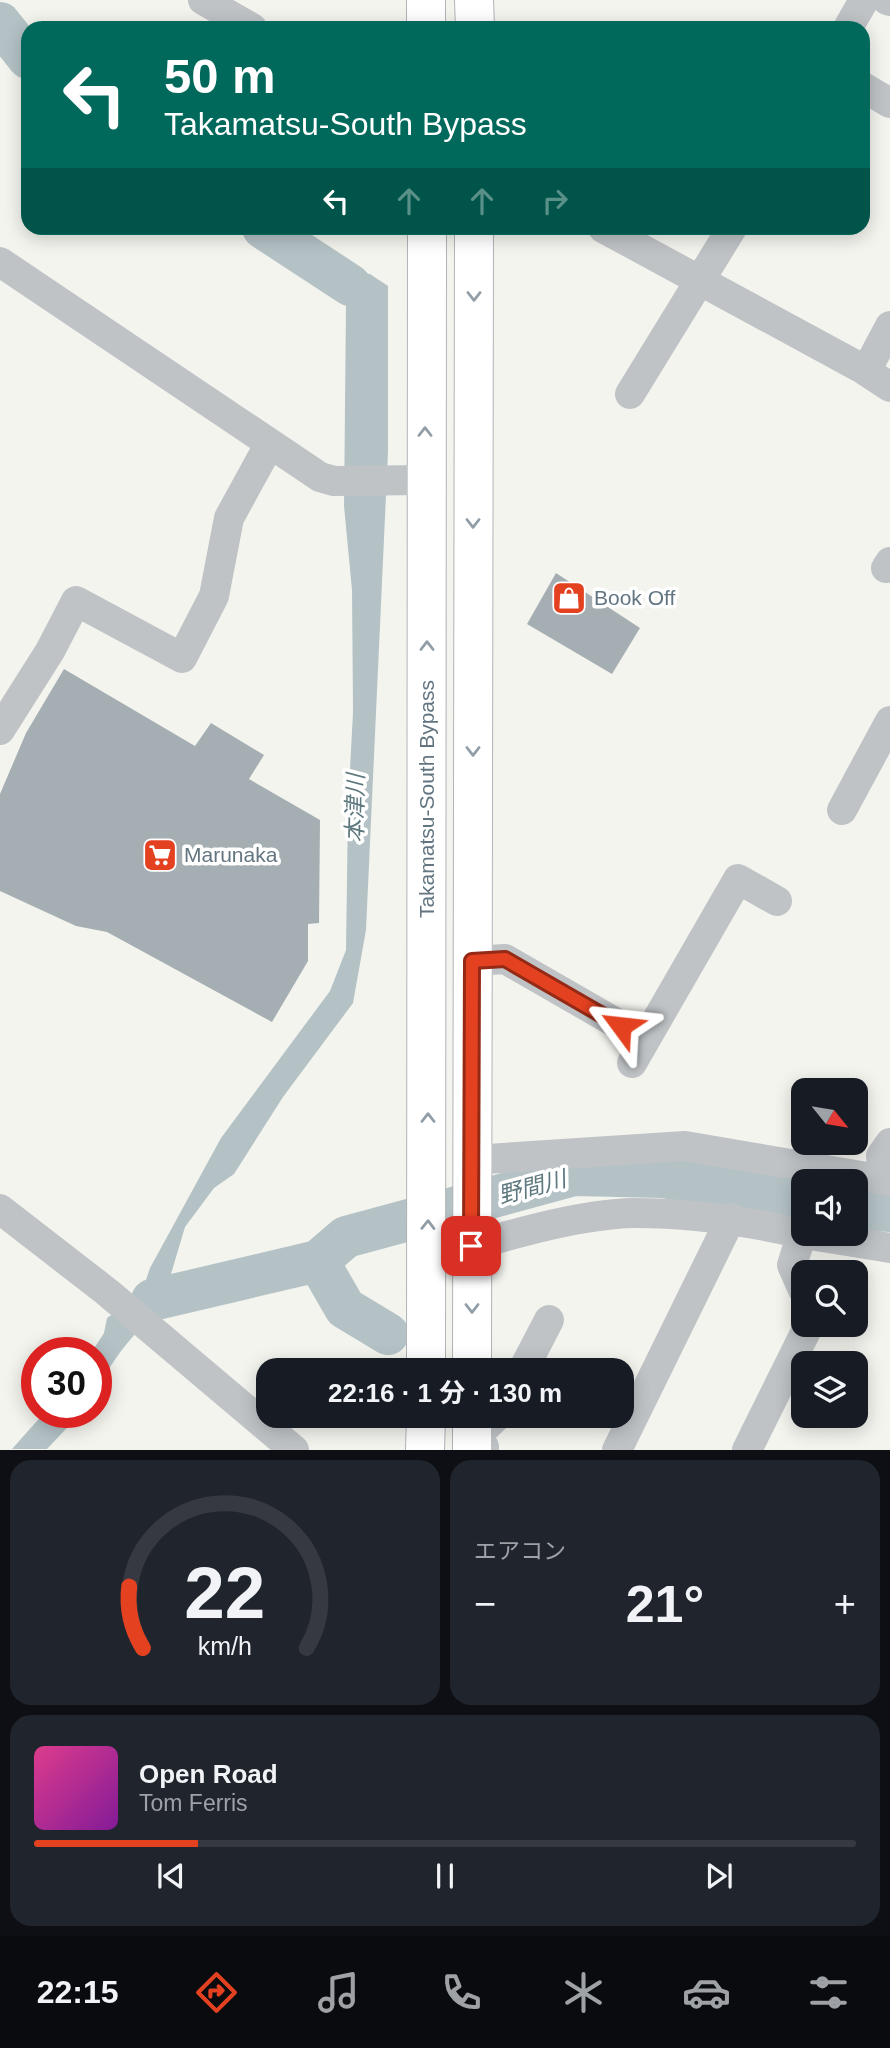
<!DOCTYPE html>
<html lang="ja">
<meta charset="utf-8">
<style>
:root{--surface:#171b24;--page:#20242c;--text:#f1f3f6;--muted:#9ea1a6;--line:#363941;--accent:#e44120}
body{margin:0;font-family:Helvetica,"Noto Sans JP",sans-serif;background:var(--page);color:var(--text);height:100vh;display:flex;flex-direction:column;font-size:26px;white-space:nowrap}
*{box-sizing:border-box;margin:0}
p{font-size:23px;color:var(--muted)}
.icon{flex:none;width:38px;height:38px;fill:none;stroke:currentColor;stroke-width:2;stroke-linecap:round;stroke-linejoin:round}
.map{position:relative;height:1450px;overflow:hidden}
.side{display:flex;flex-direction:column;gap:10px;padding:10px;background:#0d0f14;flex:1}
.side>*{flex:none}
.top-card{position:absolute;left:21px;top:21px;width:849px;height:214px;border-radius:21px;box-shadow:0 4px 18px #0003;background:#00695c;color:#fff;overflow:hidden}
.needle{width:46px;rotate:120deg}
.tools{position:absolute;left:791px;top:1078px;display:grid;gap:14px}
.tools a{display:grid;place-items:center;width:77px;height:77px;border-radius:14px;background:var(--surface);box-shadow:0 4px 18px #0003;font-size:35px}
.speed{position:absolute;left:21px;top:1337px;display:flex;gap:14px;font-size:35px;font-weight:700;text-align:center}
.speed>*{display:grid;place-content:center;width:91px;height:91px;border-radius:50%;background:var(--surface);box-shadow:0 4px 18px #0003;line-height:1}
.speed .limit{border:10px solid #d22;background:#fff;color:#111}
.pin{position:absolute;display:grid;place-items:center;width:60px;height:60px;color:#fff;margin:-30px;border-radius:14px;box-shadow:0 4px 10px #0006}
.me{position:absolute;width:77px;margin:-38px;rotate:300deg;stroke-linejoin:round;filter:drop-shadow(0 0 5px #0008)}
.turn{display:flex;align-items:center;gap:24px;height:147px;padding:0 28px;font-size:32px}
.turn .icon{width:91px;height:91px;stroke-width:2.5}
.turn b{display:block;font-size:49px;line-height:60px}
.lanes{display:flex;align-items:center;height:66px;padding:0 28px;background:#0003;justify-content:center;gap:35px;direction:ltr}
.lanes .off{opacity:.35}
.big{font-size:52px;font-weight:700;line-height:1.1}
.side .widget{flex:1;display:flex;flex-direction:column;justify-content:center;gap:10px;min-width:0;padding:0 24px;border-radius:21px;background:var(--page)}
.side .dial{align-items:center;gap:0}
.dial svg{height:182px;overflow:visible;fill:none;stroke:var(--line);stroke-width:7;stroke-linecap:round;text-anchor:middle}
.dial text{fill:var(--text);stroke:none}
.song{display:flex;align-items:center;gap:21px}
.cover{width:84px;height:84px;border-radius:10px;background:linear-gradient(135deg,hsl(330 70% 55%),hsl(290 70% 35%))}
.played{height:7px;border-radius:4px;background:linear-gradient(90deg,var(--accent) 20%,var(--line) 20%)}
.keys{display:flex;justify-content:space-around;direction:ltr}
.heat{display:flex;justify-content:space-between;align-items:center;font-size:38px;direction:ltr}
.side .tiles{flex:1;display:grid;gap:10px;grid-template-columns:1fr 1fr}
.widget:last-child{grid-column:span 2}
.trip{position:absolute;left:256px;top:1358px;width:378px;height:70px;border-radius:21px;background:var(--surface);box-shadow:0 4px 18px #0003;font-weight:700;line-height:70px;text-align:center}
.tab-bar{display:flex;height:112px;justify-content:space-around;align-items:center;background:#090b0e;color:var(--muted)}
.tab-bar .icon{width:49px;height:49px}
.tab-bar .active{color:var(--accent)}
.tab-bar b{font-size:32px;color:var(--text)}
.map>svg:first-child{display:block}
</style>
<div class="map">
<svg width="890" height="1450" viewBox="0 0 890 1450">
<rect width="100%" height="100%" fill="#f4f4ef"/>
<path fill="#b4c2c6" d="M 305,247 L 353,272 L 370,274 L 388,286 L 388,452 L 366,930 L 353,1003 L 283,1097 L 234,1174 L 214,1188 L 185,1227 L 168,1284 L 175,1300 C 139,1323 118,1353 96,1389 L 96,1353 L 91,1353 L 104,1333 L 107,1318 L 141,1295 L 150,1268 L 221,1138 L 330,991 L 346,950 L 348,808 L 353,712 L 352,590 L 344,506 L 346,304 L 340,292 L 298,263 Z
M 45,1412 L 82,1412 L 47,1449 L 12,1449 Z"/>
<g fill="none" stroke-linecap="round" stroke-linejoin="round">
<path stroke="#b4c2c6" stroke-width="42" d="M 0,23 L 28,58
M 263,228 L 350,285
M 856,1208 L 890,1211
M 318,1261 L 345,1308 L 388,1334
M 152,1300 L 318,1261 L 346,1237 L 574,1175 L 662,1177 L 803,1198"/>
</g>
<path fill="#a5aeb2" d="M 556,573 L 640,628 L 612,674 L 527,624 Z
M 64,669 L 195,746 L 211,723 L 264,755 L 249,779 L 320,820 L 319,923 L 308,924 L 308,961 L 272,1022 L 107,932 L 76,926 L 0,891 L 0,794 L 26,733 Z"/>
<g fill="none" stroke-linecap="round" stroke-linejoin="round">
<g stroke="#b0b4b7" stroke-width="40">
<path id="highway" d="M 426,0 L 426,28
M 474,0 L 475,28
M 426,1370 L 427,228
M 472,1370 L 474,228
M 472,1416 L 472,1450
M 425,1450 L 426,1416"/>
</g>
<path stroke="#bfc3c6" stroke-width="30" d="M 203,0 L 252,28
M 887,0 L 890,1
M 848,28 L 864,0
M 863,87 L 890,103
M 603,228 L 861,368 L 890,387
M 0,262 L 320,477 L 334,481 L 424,480
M 866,371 L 890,326
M 630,394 L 732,228
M 886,568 L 890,562
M 0,730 L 50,651 L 76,601 L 182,658 L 214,596 L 229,518 L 269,445
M 842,810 L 890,721
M 472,961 L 505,959 L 644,1039
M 632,1063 L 738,879 L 777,901
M 472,1160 L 685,1146 L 890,1181
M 883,1180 L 881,1156 L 890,1143
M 0,1209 L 107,1292 L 294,1450
M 802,1233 L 792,1265 L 803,1290
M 804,1234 L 890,1248
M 471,1246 C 520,1232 583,1214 634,1213 C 692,1213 747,1221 803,1234
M 523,1370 L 549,1320
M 484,1447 L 472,1440 L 497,1416
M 617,1450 L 731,1218
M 747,1450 L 809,1325"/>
<use href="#highway" stroke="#fff" stroke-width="38"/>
</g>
<defs><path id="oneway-chevron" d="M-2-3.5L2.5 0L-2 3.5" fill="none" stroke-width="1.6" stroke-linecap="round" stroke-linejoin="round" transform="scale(1.75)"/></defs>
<g stroke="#919ea7">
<use href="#oneway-chevron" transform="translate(474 296) rotate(90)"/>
<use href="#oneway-chevron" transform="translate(425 432) rotate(-90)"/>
<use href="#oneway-chevron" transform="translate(473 523) rotate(90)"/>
<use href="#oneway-chevron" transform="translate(427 646) rotate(-90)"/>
<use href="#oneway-chevron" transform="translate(473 751) rotate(90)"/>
<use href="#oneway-chevron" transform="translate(428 1118) rotate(-90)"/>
<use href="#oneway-chevron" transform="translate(428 1225) rotate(-89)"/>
<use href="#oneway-chevron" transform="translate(472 1308) rotate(90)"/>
</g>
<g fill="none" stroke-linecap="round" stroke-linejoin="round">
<g stroke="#942a15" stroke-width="18">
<path id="route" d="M 471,1246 L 472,961 L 505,959 L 621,1026"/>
</g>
<use href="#route" stroke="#e44120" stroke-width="12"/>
</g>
<defs>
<g id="shop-square" transform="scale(1.75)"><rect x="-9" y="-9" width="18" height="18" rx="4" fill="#e44120" stroke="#fff"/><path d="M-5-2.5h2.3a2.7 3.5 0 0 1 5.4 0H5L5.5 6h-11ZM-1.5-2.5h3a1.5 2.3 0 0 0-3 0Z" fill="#fff"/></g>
<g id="supermarket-square" transform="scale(1.75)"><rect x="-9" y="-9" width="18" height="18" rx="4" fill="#e44120" stroke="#fff"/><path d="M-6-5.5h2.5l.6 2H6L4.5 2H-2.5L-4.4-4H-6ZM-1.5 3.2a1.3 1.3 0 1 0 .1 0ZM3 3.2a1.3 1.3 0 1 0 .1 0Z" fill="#fff"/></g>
</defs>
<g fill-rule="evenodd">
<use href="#shop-square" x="569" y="598"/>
<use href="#supermarket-square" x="160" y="855"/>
</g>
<g text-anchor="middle" stroke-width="7" stroke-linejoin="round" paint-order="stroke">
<g font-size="21" fill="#627581" stroke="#fff" text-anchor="start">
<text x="594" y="605">Book Off</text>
<text x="184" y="862">Marunaka</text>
</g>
<g font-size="21" fill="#627581" stroke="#fff">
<text transform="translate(427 799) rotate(-90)" y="7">Takamatsu-South Bypass</text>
</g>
<g font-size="23" font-style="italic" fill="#5e787f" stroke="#fff">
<text transform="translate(355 808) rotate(-89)" y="8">本津川</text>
<text transform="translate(532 1187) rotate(-15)" y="8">野間川</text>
</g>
</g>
</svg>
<div class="tools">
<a><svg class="needle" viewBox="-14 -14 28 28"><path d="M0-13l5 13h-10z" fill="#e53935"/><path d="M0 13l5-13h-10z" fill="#9ea1a6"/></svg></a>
<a><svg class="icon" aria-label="sound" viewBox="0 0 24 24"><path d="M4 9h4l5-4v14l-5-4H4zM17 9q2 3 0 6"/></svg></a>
<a><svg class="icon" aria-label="search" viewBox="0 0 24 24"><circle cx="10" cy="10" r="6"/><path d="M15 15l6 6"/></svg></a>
<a><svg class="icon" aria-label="layers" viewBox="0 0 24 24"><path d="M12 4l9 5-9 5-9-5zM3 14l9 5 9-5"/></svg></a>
</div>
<div class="speed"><div class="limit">30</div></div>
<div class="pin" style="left:471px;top:1246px;background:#d93025"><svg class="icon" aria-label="arrive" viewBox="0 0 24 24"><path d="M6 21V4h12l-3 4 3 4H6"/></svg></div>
<svg class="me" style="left:621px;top:1026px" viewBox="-20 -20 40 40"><path d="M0-17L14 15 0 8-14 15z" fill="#e44120" stroke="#fff" stroke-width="4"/></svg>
<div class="trip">22:16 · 1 分 · 130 m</div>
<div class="top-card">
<div class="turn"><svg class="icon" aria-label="left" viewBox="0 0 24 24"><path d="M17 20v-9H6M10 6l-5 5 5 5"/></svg><div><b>50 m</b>Takamatsu-South Bypass</div></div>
<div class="lanes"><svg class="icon" aria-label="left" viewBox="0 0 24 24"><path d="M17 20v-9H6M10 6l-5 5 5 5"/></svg><svg class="icon off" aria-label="ahead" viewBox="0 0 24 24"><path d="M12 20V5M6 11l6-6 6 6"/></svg><svg class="icon off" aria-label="ahead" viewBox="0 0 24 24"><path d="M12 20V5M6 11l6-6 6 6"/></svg><svg class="icon off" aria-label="right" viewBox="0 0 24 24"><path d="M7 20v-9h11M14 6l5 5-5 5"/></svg></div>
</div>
</div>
<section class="side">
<div class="tiles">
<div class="widget dial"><svg viewBox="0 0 100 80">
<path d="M14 69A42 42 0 1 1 86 69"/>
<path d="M14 69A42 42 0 0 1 8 42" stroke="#e44120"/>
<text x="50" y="56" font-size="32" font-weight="700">22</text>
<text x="50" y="72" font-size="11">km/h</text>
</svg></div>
<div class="widget"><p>エアコン</p>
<div class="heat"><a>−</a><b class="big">21°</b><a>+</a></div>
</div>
<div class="widget">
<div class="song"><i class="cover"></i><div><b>Open Road</b><p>Tom Ferris</p></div></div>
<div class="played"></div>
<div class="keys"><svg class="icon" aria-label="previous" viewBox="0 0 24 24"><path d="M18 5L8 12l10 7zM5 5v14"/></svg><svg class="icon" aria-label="pause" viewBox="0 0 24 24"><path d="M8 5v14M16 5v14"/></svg><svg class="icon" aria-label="next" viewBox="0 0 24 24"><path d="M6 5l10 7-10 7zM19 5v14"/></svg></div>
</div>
</div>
</section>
<nav class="tab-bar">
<b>22:15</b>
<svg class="icon active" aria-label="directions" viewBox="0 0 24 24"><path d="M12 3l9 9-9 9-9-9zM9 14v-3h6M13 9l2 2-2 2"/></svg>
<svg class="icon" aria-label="music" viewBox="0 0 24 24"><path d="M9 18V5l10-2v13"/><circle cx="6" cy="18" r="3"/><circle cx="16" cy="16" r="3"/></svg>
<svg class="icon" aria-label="phone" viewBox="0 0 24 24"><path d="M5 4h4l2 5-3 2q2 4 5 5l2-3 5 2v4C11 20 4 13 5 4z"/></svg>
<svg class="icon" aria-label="climate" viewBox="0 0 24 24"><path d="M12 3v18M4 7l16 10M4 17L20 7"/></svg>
<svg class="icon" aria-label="car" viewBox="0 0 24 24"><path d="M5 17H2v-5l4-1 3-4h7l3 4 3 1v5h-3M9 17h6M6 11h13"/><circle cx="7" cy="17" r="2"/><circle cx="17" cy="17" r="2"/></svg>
<svg class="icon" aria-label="filters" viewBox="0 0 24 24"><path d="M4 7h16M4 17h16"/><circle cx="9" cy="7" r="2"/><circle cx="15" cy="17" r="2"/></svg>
</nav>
